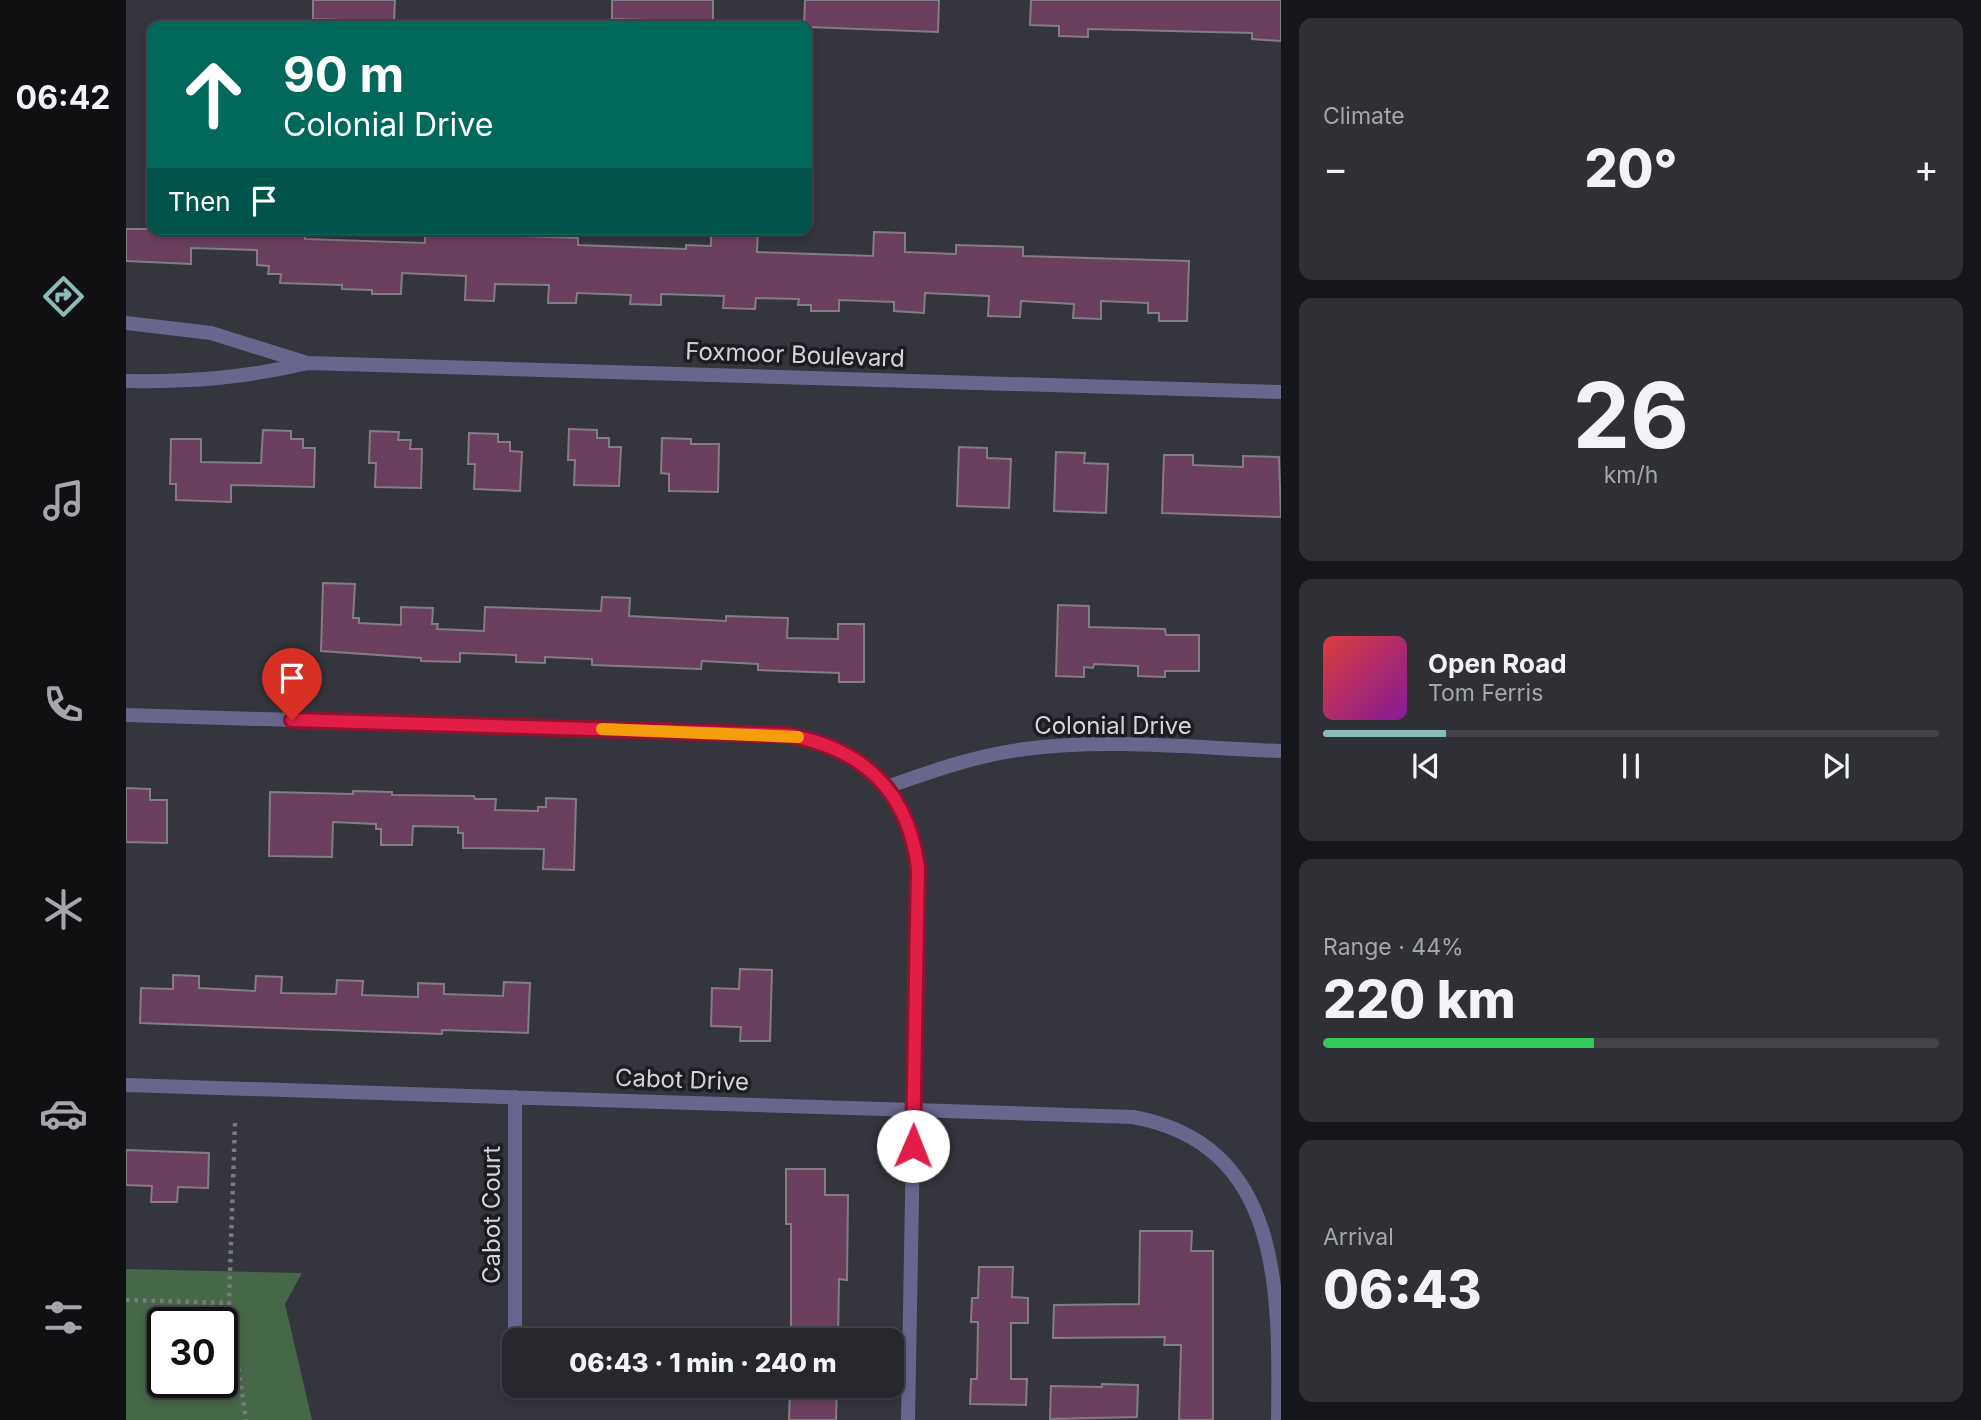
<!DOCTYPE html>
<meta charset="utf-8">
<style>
:root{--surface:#27282e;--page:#2f3036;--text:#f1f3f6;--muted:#a4a6aa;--line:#43444a;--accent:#8bbbb9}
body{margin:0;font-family:Inter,sans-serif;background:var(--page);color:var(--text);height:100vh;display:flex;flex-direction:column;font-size:26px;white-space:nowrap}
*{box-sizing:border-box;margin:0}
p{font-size:23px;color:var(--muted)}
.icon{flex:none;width:38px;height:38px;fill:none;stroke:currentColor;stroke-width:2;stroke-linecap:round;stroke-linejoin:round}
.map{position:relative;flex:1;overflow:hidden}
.panel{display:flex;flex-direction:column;gap:18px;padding:18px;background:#151619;width:700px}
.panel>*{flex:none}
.hud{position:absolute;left:21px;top:21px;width:665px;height:214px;border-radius:14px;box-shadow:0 4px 10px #0003,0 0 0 2px var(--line);background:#00695c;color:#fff;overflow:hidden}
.speed{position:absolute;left:21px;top:1307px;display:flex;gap:14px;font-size:35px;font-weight:700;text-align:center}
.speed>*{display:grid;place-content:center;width:91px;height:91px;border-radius:50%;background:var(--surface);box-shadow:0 4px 10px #0003,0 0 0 2px var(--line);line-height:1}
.speed .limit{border:4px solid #111;border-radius:10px;background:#fff;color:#111}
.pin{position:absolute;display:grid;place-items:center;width:60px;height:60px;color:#fff;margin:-72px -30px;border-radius:50% 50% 50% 0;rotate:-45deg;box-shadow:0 0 7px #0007}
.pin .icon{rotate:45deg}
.me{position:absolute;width:77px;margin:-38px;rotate:1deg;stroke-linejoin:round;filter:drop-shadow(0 0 5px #0008)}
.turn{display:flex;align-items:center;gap:24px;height:147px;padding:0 21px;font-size:32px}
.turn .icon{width:91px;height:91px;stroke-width:2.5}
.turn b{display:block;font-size:49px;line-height:60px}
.then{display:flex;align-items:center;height:66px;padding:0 21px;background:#0003;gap:14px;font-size:26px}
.big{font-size:52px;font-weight:800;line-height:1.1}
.panel .widget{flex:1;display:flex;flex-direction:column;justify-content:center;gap:10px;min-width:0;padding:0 24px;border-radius:14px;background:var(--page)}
.panel .dial{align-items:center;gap:0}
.dial b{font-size:91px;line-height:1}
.song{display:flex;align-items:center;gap:21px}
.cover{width:84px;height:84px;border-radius:10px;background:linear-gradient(135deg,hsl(0 70% 55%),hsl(290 70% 35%))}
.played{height:7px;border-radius:4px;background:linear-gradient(90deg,var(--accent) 20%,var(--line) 20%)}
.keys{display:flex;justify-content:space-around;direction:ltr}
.heat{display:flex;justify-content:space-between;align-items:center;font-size:38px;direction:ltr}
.charge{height:10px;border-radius:5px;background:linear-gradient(90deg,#34c759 44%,var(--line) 0)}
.trip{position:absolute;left:376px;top:1328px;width:402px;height:70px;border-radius:14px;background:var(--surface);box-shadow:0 4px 10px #0003,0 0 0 2px var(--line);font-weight:800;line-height:70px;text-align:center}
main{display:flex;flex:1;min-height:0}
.tab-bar{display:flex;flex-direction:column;width:126px;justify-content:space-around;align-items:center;background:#101012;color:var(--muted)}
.tab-bar .icon{width:49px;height:49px}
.tab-bar .active{color:var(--accent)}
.tab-bar b{font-size:32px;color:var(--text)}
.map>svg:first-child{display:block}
</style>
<main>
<nav class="tab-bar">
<b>06:42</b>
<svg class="icon active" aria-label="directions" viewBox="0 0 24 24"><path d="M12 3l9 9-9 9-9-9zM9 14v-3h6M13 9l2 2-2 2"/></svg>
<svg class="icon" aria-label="music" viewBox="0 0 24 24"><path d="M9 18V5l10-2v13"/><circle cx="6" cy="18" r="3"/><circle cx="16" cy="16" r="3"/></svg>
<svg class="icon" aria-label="phone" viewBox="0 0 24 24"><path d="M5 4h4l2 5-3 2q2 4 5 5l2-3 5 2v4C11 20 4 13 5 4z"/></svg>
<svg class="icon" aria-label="climate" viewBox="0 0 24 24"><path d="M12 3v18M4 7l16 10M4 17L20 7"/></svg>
<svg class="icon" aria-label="car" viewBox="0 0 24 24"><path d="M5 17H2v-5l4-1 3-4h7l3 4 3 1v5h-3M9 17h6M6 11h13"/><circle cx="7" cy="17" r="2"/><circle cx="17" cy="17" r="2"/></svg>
<svg class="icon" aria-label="filters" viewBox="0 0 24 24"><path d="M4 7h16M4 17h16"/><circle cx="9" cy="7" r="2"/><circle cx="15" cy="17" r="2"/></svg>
</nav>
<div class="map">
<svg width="1155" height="1420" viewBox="0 0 1155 1420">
<rect width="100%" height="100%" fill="#34353d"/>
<path fill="#466849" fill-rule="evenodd" d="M 0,1269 L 176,1273 L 159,1304 L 186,1420 L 0,1420 ZM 37,1323 L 96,1323 L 96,1382 L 37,1382 Z"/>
<path fill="#6b405e" stroke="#857c82" stroke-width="2" d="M 187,0 L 269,0 L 268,22 L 187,19 Z
M 486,0 L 587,0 L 587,22 L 486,19 Z
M 679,0 L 813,0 L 812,32 L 681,27 L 678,26 Z
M 905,0 L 1155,0 L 1155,41 L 1126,39 L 1126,33 L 962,29 L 962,37 L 933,36 L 933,26 L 904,25 Z
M 0,229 L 179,229 L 179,239 L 299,243 L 299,229 L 371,229 L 371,235 L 452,238 L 452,245 L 560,249 L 560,245 L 585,246 L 585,229 L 632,229 L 631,252 L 747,256 L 748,232 L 779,233 L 779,252 L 830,254 L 830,245 L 897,247 L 897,256 L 1063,261 L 1061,321 L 1033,321 L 1033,313 L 1022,313 L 1022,303 L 975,301 L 975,319 L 947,318 L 948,304 L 895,301 L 894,317 L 862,316 L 863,296 L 799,293 L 798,313 L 768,311 L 768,302 L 713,300 L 713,311 L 685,311 L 685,305 L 672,305 L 673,299 L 630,298 L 629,309 L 597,308 L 598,296 L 535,294 L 535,305 L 504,304 L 505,295 L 451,293 L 450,303 L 422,303 L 423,285 L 369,284 L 368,301 L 339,300 L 340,276 L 276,273 L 275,294 L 246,294 L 246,290 L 216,289 L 216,285 L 154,283 L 155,274 L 142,274 L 143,266 L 131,265 L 131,250 L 65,248 L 65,264 L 0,261 Z
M 443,429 L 471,430 L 471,438 L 483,438 L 483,447 L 495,447 L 493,486 L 448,485 L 449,460 L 442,460 Z
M 137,430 L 165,431 L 165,439 L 177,439 L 177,448 L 189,448 L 188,487 L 105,485 L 105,502 L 50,500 L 50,484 L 44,484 L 45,439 L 75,439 L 75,462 L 135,463 Z
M 244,431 L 273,432 L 272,440 L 285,440 L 284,449 L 296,449 L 295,488 L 249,487 L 250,463 L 243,463 Z
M 343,433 L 372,434 L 372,442 L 384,442 L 384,451 L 396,452 L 394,491 L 348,489 L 349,464 L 342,464 Z
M 536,438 L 565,439 L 565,444 L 593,444 L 592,492 L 543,491 L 543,474 L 535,473 Z
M 833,447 L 861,448 L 861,458 L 885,459 L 883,508 L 831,506 Z
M 930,452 L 959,453 L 958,463 L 982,464 L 980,513 L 928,511 Z
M 1038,455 L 1067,455 L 1067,465 L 1117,467 L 1117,456 L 1153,457 L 1155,517 L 1036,513 Z
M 197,583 L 229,584 L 227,618 L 233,618 L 233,623 L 275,625 L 275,607 L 307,608 L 306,624 L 312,624 L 311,629 L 358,631 L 359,607 L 475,611 L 476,597 L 504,598 L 503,616 L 600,621 L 600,616 L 662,618 L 661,638 L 712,639 L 712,624 L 738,624 L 738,682 L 713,682 L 713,673 L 632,670 L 632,664 L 576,661 L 575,669 L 466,665 L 466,659 L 419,657 L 419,663 L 390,662 L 390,655 L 334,653 L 334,662 L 295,661 L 295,658 L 195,651 Z
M 932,605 L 963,606 L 963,627 L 1039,629 L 1040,635 L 1073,635 L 1073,671 L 1039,671 L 1039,677 L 1012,676 L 1012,666 L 968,664 L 967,668 L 958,667 L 958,677 L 930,676 Z
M 0,788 L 24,789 L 24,800 L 41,800 L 41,843 L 0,842 Z
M 227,791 L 266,792 L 266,795 L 348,796 L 349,799 L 370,799 L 369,810 L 412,811 L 412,807 L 420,807 L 420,798 L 450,799 L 448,870 L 417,869 L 418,849 L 337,848 L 337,833 L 332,833 L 332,827 L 287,826 L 286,845 L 255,845 L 255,829 L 250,829 L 250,824 L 207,822 L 206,857 L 143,856 L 144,792 L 227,794 Z
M 614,969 L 646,970 L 644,1041 L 614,1041 L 615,1027 L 585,1026 L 586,988 L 613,989 Z
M 47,975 L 73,976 L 73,988 L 129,991 L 130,976 L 156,977 L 155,993 L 210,994 L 211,980 L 237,981 L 236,995 L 292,997 L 292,983 L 318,984 L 318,994 L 377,996 L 378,982 L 404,983 L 402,1033 L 316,1030 L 316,1034 L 14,1023 L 15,988 L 47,989 Z
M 0,1150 L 83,1153 L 82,1188 L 52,1187 L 51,1202 L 25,1202 L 26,1186 L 0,1185 Z
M 660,1169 L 699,1169 L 699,1195 L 722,1195 L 721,1280 L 713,1279 L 712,1340 L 665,1340 L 665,1224 L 660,1224 Z
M 1014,1231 L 1066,1231 L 1065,1251 L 1087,1251 L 1087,1420 L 1053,1420 L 1055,1345 L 1038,1345 L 1039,1337 L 927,1338 L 928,1305 L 1013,1304 Z
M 853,1267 L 887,1267 L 886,1297 L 902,1298 L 902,1323 L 885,1323 L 885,1379 L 901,1379 L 900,1405 L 844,1404 L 845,1379 L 851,1379 L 852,1322 L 845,1322 L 846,1298 L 852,1298 Z
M 976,1384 L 1012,1385 L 1011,1417 L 924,1419 L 925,1386 L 976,1387 Z
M 664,1386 L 711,1386 L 710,1420 L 663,1420 Z"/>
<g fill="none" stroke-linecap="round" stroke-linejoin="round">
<path stroke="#797a81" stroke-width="4.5" stroke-dasharray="3.5 5" stroke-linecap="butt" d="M 109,1123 L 103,1303 L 120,1420
M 0,1300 L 103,1303"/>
<path stroke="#68668d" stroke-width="14" d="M 0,323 L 85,333 L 181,363
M 0,381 C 67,382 117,378 182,363 L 1155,392
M 0,715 L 662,735 C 738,749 782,790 792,868 L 782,1420
M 761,787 C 806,771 851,755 899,749 C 983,738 1071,748 1155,751
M 0,1085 L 1007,1117 C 1155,1144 1154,1287 1152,1420
M 389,1332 L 389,1097"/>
</g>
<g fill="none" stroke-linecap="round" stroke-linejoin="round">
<g stroke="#92132f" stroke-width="18">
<path id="route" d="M 166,720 L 662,735 C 738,749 782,791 792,868 L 787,1146"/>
</g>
<use href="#route" stroke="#e11d48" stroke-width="12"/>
<path stroke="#f59e0b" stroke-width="12" d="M 476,729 L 672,737"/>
</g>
<g text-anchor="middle" stroke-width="7" stroke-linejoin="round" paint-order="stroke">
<g font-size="24" fill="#d4d5da" stroke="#1c1d21">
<text transform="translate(669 355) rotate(2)" y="8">Foxmoor Boulevard</text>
<text x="987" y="734">Colonial Drive</text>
<text transform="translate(556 1080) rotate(2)" y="8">Cabot Drive</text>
<text transform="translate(366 1215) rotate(-90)" y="8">Cabot Court</text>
</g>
</g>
</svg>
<div class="speed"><div class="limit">30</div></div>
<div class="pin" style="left:166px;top:720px;background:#d93025"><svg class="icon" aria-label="arrive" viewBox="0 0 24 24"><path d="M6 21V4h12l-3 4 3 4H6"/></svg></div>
<svg class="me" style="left:787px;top:1146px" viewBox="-20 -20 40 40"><circle r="19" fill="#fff"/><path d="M0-13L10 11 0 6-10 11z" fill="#e11d48"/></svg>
<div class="trip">06:43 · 1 min · 240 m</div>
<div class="hud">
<div class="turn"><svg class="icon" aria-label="ahead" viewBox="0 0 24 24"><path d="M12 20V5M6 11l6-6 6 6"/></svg><div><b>90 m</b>Colonial Drive</div></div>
<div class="then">Then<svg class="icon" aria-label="arrive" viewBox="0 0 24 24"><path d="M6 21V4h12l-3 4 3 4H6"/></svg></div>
</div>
</div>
<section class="panel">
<div class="widget"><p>Climate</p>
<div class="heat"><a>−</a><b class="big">20°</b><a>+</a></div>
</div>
<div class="widget dial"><b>26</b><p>km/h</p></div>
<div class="widget">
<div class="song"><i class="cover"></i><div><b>Open Road</b><p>Tom Ferris</p></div></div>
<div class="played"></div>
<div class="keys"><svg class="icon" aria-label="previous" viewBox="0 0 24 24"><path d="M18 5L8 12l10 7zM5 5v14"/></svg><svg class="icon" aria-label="pause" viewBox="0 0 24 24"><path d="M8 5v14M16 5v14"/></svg><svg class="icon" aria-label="next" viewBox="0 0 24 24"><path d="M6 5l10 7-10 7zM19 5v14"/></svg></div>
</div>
<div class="widget"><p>Range · 44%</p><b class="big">220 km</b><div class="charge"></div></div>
<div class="widget"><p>Arrival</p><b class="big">06:43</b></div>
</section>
</main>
